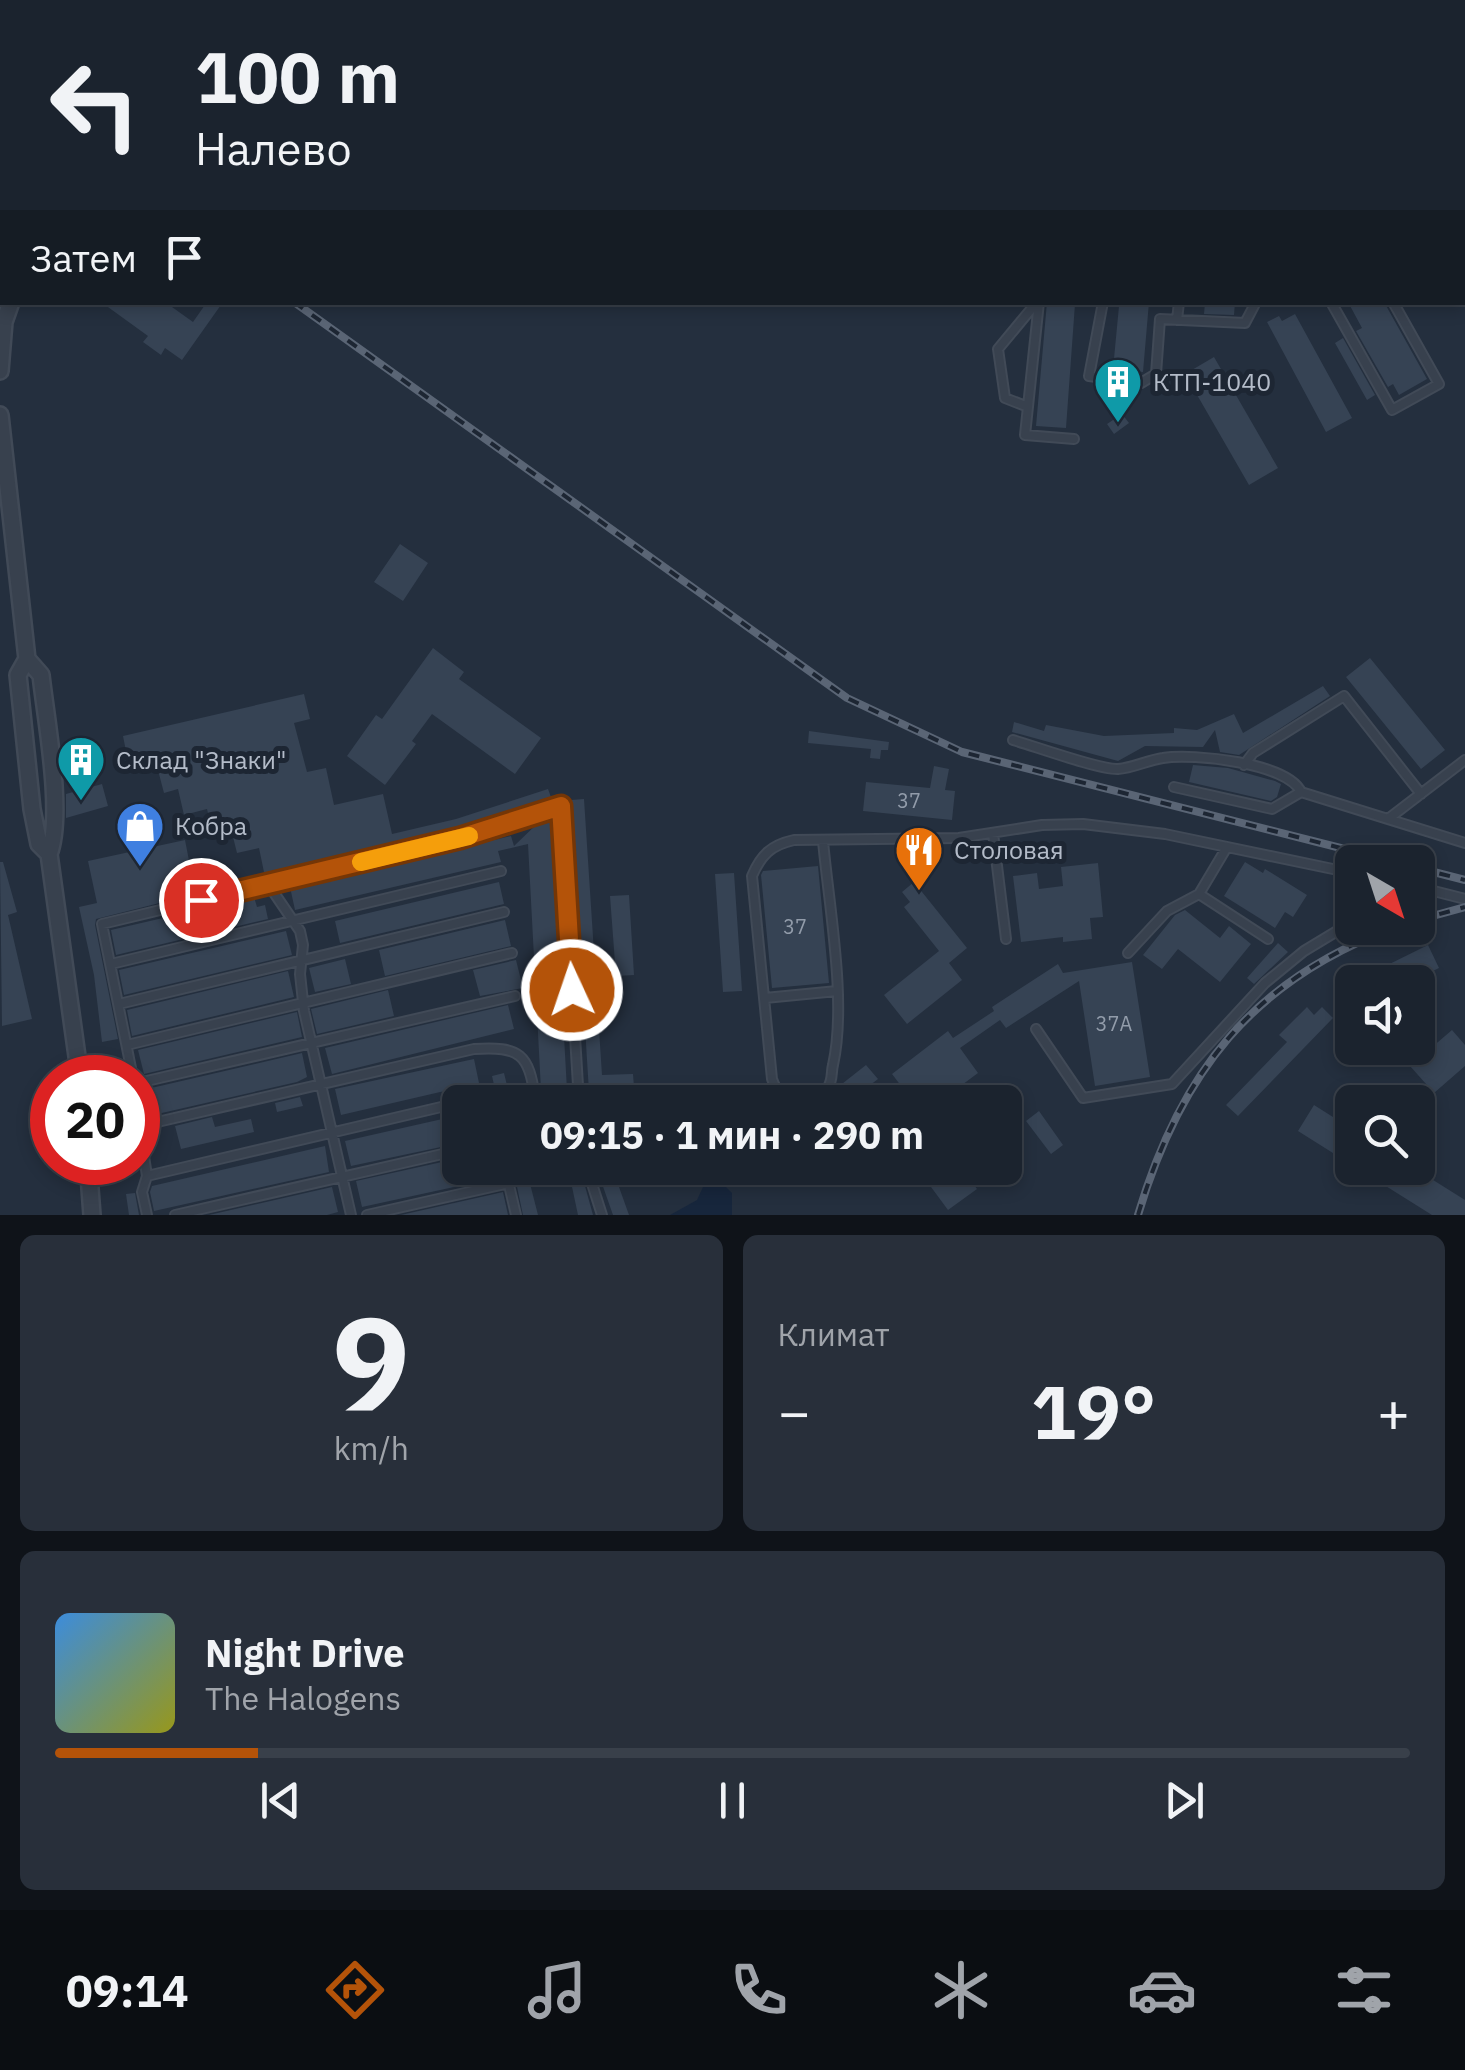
<!DOCTYPE html>
<html lang="ru">
<meta charset="utf-8">
<style>
:root{--surface:#1b232e;--page:#282f3a;--text:#f1f3f6;--muted:#a0a4aa;--line:#39404a;--accent:#b45309}
body{margin:0;font-family:"IBM Plex Sans",sans-serif;background:var(--page);color:var(--text);height:100vh;display:flex;flex-direction:column;font-size:38px;white-space:nowrap}
*{box-sizing:border-box;margin:0}
p{font-size:32px;color:var(--muted)}
.icon{flex:none;width:55px;height:55px;fill:none;stroke:currentColor;stroke-width:2;stroke-linecap:round;stroke-linejoin:round}
.map{position:relative;height:1215px;overflow:hidden}
.details{display:flex;flex-direction:column;gap:20px;padding:20px;background:#0f1319;flex:1}
.details>*{flex:none}
.hud{position:absolute;left:0px;top:0px;width:1465px;height:305px;box-shadow:0 5px 15px #0003,0 0 0 2px var(--line);background:#1b232e;color:var(--text);overflow:hidden}
.needle{width:65px;rotate:141deg}
.buttons{position:absolute;left:1335px;top:845px;display:grid;gap:20px}
.buttons a{display:grid;place-items:center;width:100px;height:100px;border-radius:15px;background:var(--surface);box-shadow:0 5px 15px #0003,0 0 0 2px var(--line);font-size:50px}
.speed{position:absolute;left:30px;top:1055px;display:flex;gap:20px;font-size:50px;font-weight:700;text-align:center}
.speed>*{display:grid;place-content:center;width:130px;height:130px;border-radius:50%;background:var(--surface);box-shadow:0 5px 15px #0003,0 0 0 2px var(--line);line-height:1}
.speed .limit{border:15px solid #d22;background:#fff;color:#111}
.pin{position:absolute;display:grid;place-items:center;width:85px;height:85px;color:#fff;margin:-42px;border:5px solid #fff;border-radius:50%;box-shadow:0 2px 10px #0007}
.me{position:absolute;width:110px;margin:-55px;rotate:357deg;stroke-linejoin:round;filter:drop-shadow(0 0 8px #0008)}
.turn{display:flex;align-items:center;gap:35px;height:210px;padding:0 30px;font-size:45px}
.turn .icon{width:130px;height:130px;stroke-width:2.5}
.turn b{display:block;font-size:70px;line-height:85px}
.then{display:flex;align-items:center;height:95px;padding:0 30px;background:#0003;gap:20px;font-size:38px}
.big{font-size:75px;font-weight:700;line-height:1.1}
.details .widget{flex:1;display:flex;flex-direction:column;justify-content:center;gap:15px;min-width:0;padding:0 35px;border-radius:15px;background:var(--page)}
.details .dial{align-items:center;gap:0}
.dial b{font-size:130px;line-height:1}
.song{display:flex;align-items:center;gap:30px}
.cover{width:120px;height:120px;border-radius:15px;background:linear-gradient(135deg,hsl(210 70% 55%),hsl(60 70% 35%))}
.played{height:10px;border-radius:5px;background:linear-gradient(90deg,var(--accent) 15%,var(--line) 15%)}
.keys{display:flex;justify-content:space-around;direction:ltr}
.heat{display:flex;justify-content:space-between;align-items:center;font-size:55px;direction:ltr}
.details .tiles{flex:1;display:grid;gap:20px;grid-template-columns:1fr 1fr}
.widget:last-child{grid-column:span 2}
.trip{position:absolute;left:442px;top:1085px;width:580px;height:100px;border-radius:15px;background:var(--surface);box-shadow:0 5px 15px #0003,0 0 0 2px var(--line);font-weight:700;line-height:100px;text-align:center}
.dock{display:flex;height:160px;justify-content:space-around;align-items:center;background:#0b0e12;color:var(--muted)}
.dock .icon{width:70px;height:70px}
.dock .selected{color:var(--accent)}
.dock b{font-size:45px;color:var(--text)}
.map>svg:first-child{display:block}
</style>
<div class="map">
<svg width="1465" height="1215" viewBox="0 0 1465 1215">
<rect width="100%" height="100%" fill="#242f3e"/>
<path fill="#17263c" d="M 688,1168 L 707,1168 L 732,1193 L 732,1215 L 670,1215 L 697,1200 L 703,1187 Z"/>
<path fill="#364354" d="M 101,302 L 165,302 L 193,322 L 207,302 L 223,302 L 182,360 L 165,348 L 161,355 L 143,342 L 148,336 Z
M 1047,302 L 1075,304 L 1066,428 L 1036,426 Z
M 1123,302 L 1149,302 L 1143,372 L 1113,369 L 1119,306 L 1123,307 Z
M 1205,302 L 1235,302 L 1234,315 L 1204,314 Z
M 1348,302 L 1384,302 L 1427,379 L 1399,395 L 1393,384 L 1388,387 L 1356,331 L 1362,328 Z
M 1295,314 L 1352,418 L 1326,432 L 1267,322 L 1279,316 L 1282,321 Z
M 1343,338 L 1375,395 L 1367,400 L 1335,343 Z
M 1214,357 L 1278,468 L 1249,485 L 1185,374 Z
M 1122,414 L 1129,423 L 1114,434 L 1107,424 Z
M 400,544 L 428,563 L 403,601 L 374,582 Z
M 433,648 L 464,672 L 459,679 L 541,738 L 515,774 L 432,714 L 412,741 L 416,744 L 385,785 L 347,756 L 376,715 L 382,719 Z
M 1370,658 L 1445,750 L 1421,769 L 1346,677 Z
M 1323,686 L 1330,696 L 1239,755 L 1220,752 L 1215,730 L 1203,747 L 1145,746 L 1118,761 L 1012,732 L 1014,722 L 1044,731 L 1046,725 L 1104,736 L 1174,733 L 1174,728 L 1197,730 L 1234,714 L 1243,733 Z
M 304,694 L 310,719 L 294,723 L 307,772 L 326,768 L 334,805 L 383,794 L 392,834 L 456,819 L 548,789 L 552,800 L 458,831 L 265,877 L 259,848 L 237,853 L 228,817 L 210,822 L 207,809 L 184,815 L 178,789 L 164,793 L 154,755 L 128,761 L 123,736 Z
M 809,731 L 889,742 L 888,750 L 881,750 L 880,759 L 870,758 L 871,749 L 808,743 Z
M 1193,765 L 1228,768 L 1275,781 L 1281,784 L 1277,797 L 1271,801 L 1189,782 Z
M 934,766 L 949,769 L 945,790 L 955,791 L 952,820 L 863,811 L 866,782 L 930,788 Z
M 102,784 L 108,806 L 66,818 L 66,794 Z
M 584,799 L 602,1075 L 633,1074 L 634,1087 L 730,1087 L 743,1102 L 613,1100 L 612,1090 L 589,1092 L 571,800 Z
M 552,821 L 567,1090 L 541,1090 L 528,844 L 498,851 L 501,862 L 295,910 L 290,887 L 511,836 L 514,846 L 539,822 Z
M 185,840 L 193,881 L 228,873 L 231,885 L 96,919 L 95,925 L 118,1039 L 102,1042 L 94,975 L 79,907 L 97,903 L 88,861 Z
M 0,862 L 3,862 L 17,912 L 8,915 L 32,1019 L 2,1026 Z
M 1245,862 L 1263,873 L 1265,869 L 1307,895 L 1293,917 L 1285,912 L 1275,928 L 1224,896 Z
M 1098,863 L 1103,917 L 1090,918 L 1092,939 L 1063,942 L 1063,937 L 1021,942 L 1013,876 L 1037,873 L 1039,889 L 1063,886 L 1061,867 Z
M 818,866 L 829,983 L 772,988 L 761,875 L 763,871 Z
M 734,873 L 742,991 L 723,992 L 715,874 Z
M 499,882 L 504,904 L 340,943 L 335,921 Z
M 914,882 L 967,948 L 949,963 L 962,980 L 907,1024 L 884,995 L 939,951 L 904,907 L 910,902 L 902,892 Z
M 629,895 L 634,975 L 616,976 L 610,896 Z
M 254,897 L 257,907 L 265,905 L 268,919 L 116,955 L 111,930 Z
M 1185,910 L 1220,938 L 1229,926 L 1251,944 L 1220,982 L 1178,949 L 1162,969 L 1143,955 L 1175,915 Z
M 505,920 L 511,946 L 385,976 L 379,950 Z
M 286,931 L 292,955 L 124,995 L 119,970 Z
M 1278,943 L 1288,952 L 1254,984 L 1247,978 Z
M 1428,945 L 1439,968 L 1410,982 L 1353,982 Z
M 345,959 L 351,984 L 315,992 L 309,968 Z
M 516,960 L 523,988 L 480,996 L 473,970 Z
M 1132,962 L 1150,1077 L 1095,1086 L 1079,981 L 1006,1028 L 1000,1020 L 960,1048 L 978,1073 L 939,1102 L 898,1102 L 908,1095 L 892,1074 L 948,1031 L 953,1038 L 994,1011 L 992,1007 L 1058,964 L 1063,973 Z
M 288,971 L 294,997 L 132,1036 L 127,1010 Z
M 388,990 L 394,1016 L 317,1034 L 311,1009 Z
M 508,1005 L 514,1029 L 332,1074 L 325,1048 Z
M 1307,1007 L 1314,1015 L 1322,1007 L 1333,1018 L 1238,1116 L 1226,1105 L 1287,1042 L 1279,1035 Z
M 297,1012 L 302,1037 L 144,1074 L 138,1050 Z
M 1452,1030 L 1465,1045 L 1465,1066 L 1434,1093 L 1410,1066 Z
M 302,1053 L 307,1077 L 297,1082 L 153,1115 L 147,1089 Z
M 474,1059 L 479,1083 L 341,1115 L 335,1089 Z
M 866,1065 L 878,1079 L 848,1102 L 819,1102 Z
M 504,1073 L 511,1102 L 498,1102 L 492,1076 Z
M 300,1097 L 303,1106 L 277,1112 L 275,1103 Z
M 1314,1105 L 1352,1129 L 1352,1165 L 1298,1131 Z
M 1039,1111 L 1063,1145 L 1051,1154 L 1026,1121 Z
M 460,1115 L 460,1143 L 351,1166 L 345,1141 Z
M 212,1117 L 215,1127 L 251,1119 L 254,1132 L 181,1149 L 175,1126 Z
M 325,1146 L 329,1172 L 154,1211 L 150,1192 L 152,1186 Z
M 460,1158 L 460,1168 L 498,1168 L 500,1177 L 362,1207 L 356,1181 Z
M 513,1168 L 526,1168 L 538,1215 L 523,1215 Z
M 568,1168 L 580,1168 L 593,1215 L 578,1215 Z
M 917,1168 L 961,1168 L 977,1189 L 948,1210 Z
M 1357,1168 L 1414,1168 L 1465,1200 L 1465,1215 L 1432,1215 Z
M 614,1173 L 629,1215 L 613,1215 L 600,1178 Z
M 332,1187 L 338,1212 L 327,1215 L 209,1215 Z
M 503,1192 L 508,1215 L 401,1215 Z
M 135,1193 L 139,1215 L 129,1215 L 126,1194 Z"/>
<g fill="none" stroke-linecap="round" stroke-linejoin="round">
<g stroke="#414a57" stroke-width="12">
<path id="lane" d="M 381,0 L 382,2
M 446,2 L 450,0
M 1462,19 L 1465,18
M 1462,283 L 1465,287
M 1039,302 L 1025,435 L 1074,439
M 1103,302 L 1089,376 L 1141,383 L 1156,374 L 1160,319 L 1245,323 L 1256,302
M 1331,302 L 1392,410 L 1439,384 L 1393,302
M 1177,320 L 1179,302
M 1028,407 L 1005,398 L 998,349 L 1037,302
M 1013,740 C 1034,746 1100,770 1118,769 C 1133,768 1148,760 1163,758 C 1193,753 1288,763 1301,792 L 1465,843
M 1244,765 L 1253,753 L 1344,696 L 1421,794
M 1174,787 L 1272,809 L 1301,792
M 1388,819 L 1465,760
M 993,833 L 1006,939
M 823,841 C 829,907 847,1002 833,1065 C 831,1072 833,1080 828,1087 C 822,1096 804,1101 793,1099 C 781,1097 776,1090 772,1079 L 752,876 C 761,855 771,845 794,840 L 959,838 L 1042,825 L 1083,824 L 1165,834 L 1352,873
M 268,884 L 300,931 L 303,945 L 300,974 L 304,1011 L 351,1215
M 1418,887 L 1465,899
M 1199,894 L 1268,939
M 1128,953 L 1167,911 L 1199,894 L 1227,847
M 111,964 L 501,871
M 765,998 L 837,991
M 119,1004 L 504,912
M 1036,1029 L 1083,1098 L 1172,1084 L 1265,983 L 1304,951 L 1352,922
M 127,1045 L 512,953
M 133,1078 L 102,924 L 460,838 L 561,805 L 579,1102
M 138,1083 L 515,996
M 138,1116 L 147,1176 L 142,1192 L 147,1215
M 140,1126 L 474,1049 C 520,1046 529,1054 535,1098 L 568,1097 L 582,1102
M 505,1168 L 516,1215
M 587,1168 L 602,1215
M 147,1176 L 488,1096 L 489,1102
M 175,1215 L 460,1150
M 367,1215 L 509,1183"/>
</g>
<g stroke="#414a57" stroke-width="20">
<path id="street" d="M 144,2 L 145,0
M 0,61 L 2,63
M 0,371 L 4,322 L 11,302
M 0,415 L 27,659 L 41,675 C 46,720 64,814 49,854 L 80,1078
M 27,659 L 18,675 L 32,809 L 39,844 L 49,854
M 88,1162 L 92,1215"/>
</g>
<g stroke="#414a57" stroke-width="28">
<path id="secondary" d="M 1408,0 L 1410,2
M 1462,85 L 1465,89"/>
</g>
<path stroke="#3f5557" stroke-width="2.5" stroke-dasharray="8 8" stroke-linecap="butt" d="M 1381,0 L 1382,2
M 1443,0 L 1444,2
M 1462,38 L 1465,41
M 1462,127 L 1465,131"/>
<use href="#lane" stroke="#38414e" stroke-width="8"/>
<use href="#street" stroke="#38414e" stroke-width="15"/>
<use href="#secondary" stroke="#465061" stroke-width="22"/>
<g stroke="#5a6575" stroke-width="8">
<path id="rail" d="M 0,115 L 2,117
M 294,302 L 847,698 L 962,752 L 1396,862
M 1418,868 L 1465,880
M 1418,920 L 1465,907
M 1138,1215 C 1180,1073 1253,980 1393,928"/>
</g>
<use href="#rail" stroke="#1d2633" stroke-width="4" stroke-dasharray="11" stroke-linecap="butt"/>
</g>
<g fill="none" stroke-linecap="round" stroke-linejoin="round">
<g stroke="#753606" stroke-width="25">
<path id="route" d="M 201,900 L 460,838 L 561,806 L 572,990"/>
</g>
<use href="#route" stroke="#b45309" stroke-width="18"/>
<path stroke="#f59e0b" stroke-width="18" d="M 361,862 L 469,836"/>
</g>
<defs>
<g id="building-pin" transform="scale(2.5)"><path d="M0 17L-7.5 6A9.5 9.5 0 1 1 7.5 6Z" fill="#0f9aa8" stroke="#1d2633"/><path d="M-4-6H4V6H1V3H-1V6H-4ZM-2.5-4.3h1.7v1.8h-1.7ZM.8-4.3h1.7v1.8H.8ZM-2.5-1h1.7V.8h-1.7ZM.8-1h1.7V.8H.8Z" fill="#fff"/></g>
<g id="shop-pin" transform="scale(2.5)"><path d="M0 17L-7.5 6A9.5 9.5 0 1 1 7.5 6Z" fill="#3f7fe0" stroke="#1d2633"/><path d="M-5-2.5h2.3a2.7 3.5 0 0 1 5.4 0H5L5.5 6h-11ZM-1.5-2.5h3a1.5 2.3 0 0 0-3 0Z" fill="#fff"/></g>
<g id="restaurant-pin" transform="scale(2.5)"><path d="M0 17L-7.5 6A9.5 9.5 0 1 1 7.5 6Z" fill="#e8710a" stroke="#1d2633"/><path d="M-5-6h1v4h1v-4h1v4h1v-4h1v5L-1.5 .5V6h-2V.5L-5-1ZM5-6V6H3V1.5H1.5Q1.5-4 5-6Z" fill="#fff"/></g>
</defs>
<g fill-rule="evenodd">
<use href="#building-pin" x="1118" y="382"/>
<use href="#building-pin" x="81" y="760"/>
<use href="#shop-pin" x="140" y="826"/>
<use href="#restaurant-pin" x="919" y="850"/>
</g>
<g text-anchor="middle" stroke-width="10" stroke-linejoin="round" paint-order="stroke">
<g font-size="20" fill="#929caa">
<text x="909" y="808">37</text>
<text x="795" y="934">37</text>
<text x="1114" y="1031">37А</text>
</g>
<g font-size="25" fill="#b4bcc9" stroke="#1d2633" text-anchor="start">
<text x="1153" y="391">КТП-1040</text>
<text x="116" y="769">Склад "Знаки"</text>
<text x="175" y="835">Кобра</text>
<text x="954" y="859">Столовая</text>
</g>
</g>
</svg>
<div class="buttons">
<a><svg class="needle" viewBox="-14 -14 28 28"><path d="M0-13l5 13h-10z" fill="#e53935"/><path d="M0 13l5-13h-10z" fill="#a0a4aa"/></svg></a>
<a><svg class="icon" aria-label="sound" viewBox="0 0 24 24"><path d="M4 9h4l5-4v14l-5-4H4zM17 9q2 3 0 6"/></svg></a>
<a><svg class="icon" aria-label="search" viewBox="0 0 24 24"><circle cx="10" cy="10" r="6"/><path d="M15 15l6 6"/></svg></a>
</div>
<div class="speed"><div class="limit">20</div></div>
<div class="pin" style="left:201px;top:900px;background:#d93025"><svg class="icon" aria-label="arrive" viewBox="0 0 24 24"><path d="M6 21V4h12l-3 4 3 4H6"/></svg></div>
<svg class="me" style="left:572px;top:990px" viewBox="-20 -20 40 40"><circle r="17" fill="#b45309" stroke="#fff" stroke-width="3"/><path d="M0-11L8 9 0 5-8 9z" fill="#fff"/></svg>
<div class="trip">09:15 · 1 мин · 290 m</div>
<div class="hud">
<div class="turn"><svg class="icon" aria-label="left" viewBox="0 0 24 24"><path d="M17 20v-9H6M10 6l-5 5 5 5"/></svg><div><b>100 m</b>Налево</div></div>
<div class="then">Затем<svg class="icon" aria-label="arrive" viewBox="0 0 24 24"><path d="M6 21V4h12l-3 4 3 4H6"/></svg></div>
</div>
</div>
<section class="details">
<div class="tiles">
<div class="widget dial"><b>9</b><p>km/h</p></div>
<div class="widget"><p>Климат</p>
<div class="heat"><a>−</a><b class="big">19°</b><a>+</a></div>
</div>
<div class="widget">
<div class="song"><i class="cover"></i><div><b>Night Drive</b><p>The Halogens</p></div></div>
<div class="played"></div>
<div class="keys"><svg class="icon" aria-label="previous" viewBox="0 0 24 24"><path d="M18 5L8 12l10 7zM5 5v14"/></svg><svg class="icon" aria-label="pause" viewBox="0 0 24 24"><path d="M8 5v14M16 5v14"/></svg><svg class="icon" aria-label="next" viewBox="0 0 24 24"><path d="M6 5l10 7-10 7zM19 5v14"/></svg></div>
</div>
</div>
</section>
<nav class="dock">
<b>09:14</b>
<svg class="icon selected" aria-label="directions" viewBox="0 0 24 24"><path d="M12 3l9 9-9 9-9-9zM9 14v-3h6M13 9l2 2-2 2"/></svg>
<svg class="icon" aria-label="music" viewBox="0 0 24 24"><path d="M9 18V5l10-2v13"/><circle cx="6" cy="18" r="3"/><circle cx="16" cy="16" r="3"/></svg>
<svg class="icon" aria-label="phone" viewBox="0 0 24 24"><path d="M5 4h4l2 5-3 2q2 4 5 5l2-3 5 2v4C11 20 4 13 5 4z"/></svg>
<svg class="icon" aria-label="climate" viewBox="0 0 24 24"><path d="M12 3v18M4 7l16 10M4 17L20 7"/></svg>
<svg class="icon" aria-label="car" viewBox="0 0 24 24"><path d="M5 17H2v-5l4-1 3-4h7l3 4 3 1v5h-3M9 17h6M6 11h13"/><circle cx="7" cy="17" r="2"/><circle cx="17" cy="17" r="2"/></svg>
<svg class="icon" aria-label="filters" viewBox="0 0 24 24"><path d="M4 7h16M4 17h16"/><circle cx="9" cy="7" r="2"/><circle cx="15" cy="17" r="2"/></svg>
</nav>
